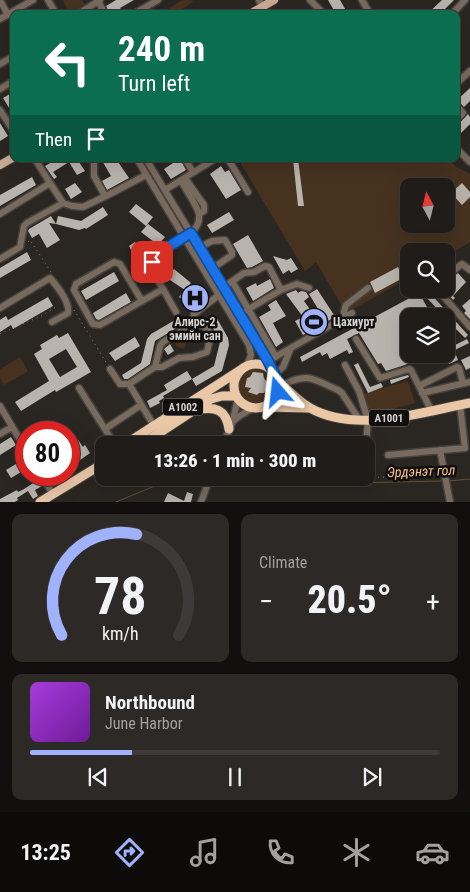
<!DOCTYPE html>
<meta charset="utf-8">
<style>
:root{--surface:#201c1a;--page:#2d2927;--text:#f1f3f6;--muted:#a2a1a2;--line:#3d3a39;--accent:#a1b2fd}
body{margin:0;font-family:"Roboto Condensed",sans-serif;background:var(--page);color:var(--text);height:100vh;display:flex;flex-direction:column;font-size:19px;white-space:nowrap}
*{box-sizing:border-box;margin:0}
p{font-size:16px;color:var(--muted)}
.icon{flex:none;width:28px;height:28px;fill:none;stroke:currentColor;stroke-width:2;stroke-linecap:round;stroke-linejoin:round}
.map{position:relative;height:502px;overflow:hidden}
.details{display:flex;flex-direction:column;gap:12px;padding:12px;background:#120f0e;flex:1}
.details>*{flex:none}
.guide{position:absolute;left:10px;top:10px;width:450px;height:152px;border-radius:10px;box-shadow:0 5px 20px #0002,0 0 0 1px var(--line);background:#0b6e4f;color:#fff;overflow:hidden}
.needle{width:32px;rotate:353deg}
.buttons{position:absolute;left:400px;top:178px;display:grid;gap:10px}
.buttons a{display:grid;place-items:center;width:55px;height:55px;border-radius:10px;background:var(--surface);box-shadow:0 5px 20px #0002,0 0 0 1px var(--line);font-size:25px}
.speed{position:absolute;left:15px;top:421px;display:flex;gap:10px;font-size:25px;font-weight:700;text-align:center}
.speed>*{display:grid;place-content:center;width:65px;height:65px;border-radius:50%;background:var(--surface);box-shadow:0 5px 20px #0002,0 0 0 1px var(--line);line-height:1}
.speed .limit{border:8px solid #d22;background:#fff;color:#111}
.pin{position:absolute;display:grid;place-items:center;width:42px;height:42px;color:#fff;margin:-21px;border-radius:10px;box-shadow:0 2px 8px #0006}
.me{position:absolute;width:55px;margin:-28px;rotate:343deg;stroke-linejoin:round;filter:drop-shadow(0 0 4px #0008)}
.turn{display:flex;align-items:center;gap:18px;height:105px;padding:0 25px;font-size:22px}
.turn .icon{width:65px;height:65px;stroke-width:2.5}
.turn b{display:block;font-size:35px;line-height:42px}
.then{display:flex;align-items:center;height:48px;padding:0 25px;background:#0003;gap:10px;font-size:19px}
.big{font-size:38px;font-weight:800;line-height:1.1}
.details .widget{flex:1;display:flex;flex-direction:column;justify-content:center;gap:8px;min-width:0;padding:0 18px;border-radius:10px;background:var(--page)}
.details .dial{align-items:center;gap:0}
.dial svg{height:130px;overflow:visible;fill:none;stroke:var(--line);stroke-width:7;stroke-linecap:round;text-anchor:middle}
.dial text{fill:var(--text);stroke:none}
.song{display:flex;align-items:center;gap:15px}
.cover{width:60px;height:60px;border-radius:8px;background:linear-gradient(135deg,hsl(280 70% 55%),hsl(280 70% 35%))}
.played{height:5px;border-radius:2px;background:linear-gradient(90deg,var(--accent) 25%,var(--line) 25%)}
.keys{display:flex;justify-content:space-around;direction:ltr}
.heat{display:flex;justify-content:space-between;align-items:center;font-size:28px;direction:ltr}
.details .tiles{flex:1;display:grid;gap:12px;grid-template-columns:1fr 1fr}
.widget:last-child{grid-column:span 2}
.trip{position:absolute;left:95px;top:436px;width:280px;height:50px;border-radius:10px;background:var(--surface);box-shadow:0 5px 20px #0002,0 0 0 1px var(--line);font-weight:800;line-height:50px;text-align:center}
.tabs{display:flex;height:80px;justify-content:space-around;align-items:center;background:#0d0b0a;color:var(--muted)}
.tabs .icon{width:35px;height:35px}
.tabs .current{color:var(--accent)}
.tabs b{font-size:22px;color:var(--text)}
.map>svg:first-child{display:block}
</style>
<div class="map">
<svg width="470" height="502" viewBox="0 0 470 502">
<rect width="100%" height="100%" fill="#2a2622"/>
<path fill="#46321f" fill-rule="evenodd" d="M 62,0 L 82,0 L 85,5 L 70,13 Z
M 182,0 L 192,0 L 193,2 L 175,14 L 171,14 L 168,9 Z
M 238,159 L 448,159 L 455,166 L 470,174 L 470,242 L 446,256 L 446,251 L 409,251 L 409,278 L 346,313 L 316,262 L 305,271 ZM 409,186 L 446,186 L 446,224 L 409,224 Z
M 191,331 L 197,335 L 196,341 L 192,343 L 187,342 L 184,349 L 177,347 L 175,344 L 178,338 L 185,338 L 187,332 Z
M 20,357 L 28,371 L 4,385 L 0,378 L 0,369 Z
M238 387a18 18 0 1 1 36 0a18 18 0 1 1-36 0Z
M 408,381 L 415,403 L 368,416 L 362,394 Z"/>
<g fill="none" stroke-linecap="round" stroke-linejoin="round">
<path stroke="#6c4e32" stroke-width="1" d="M 314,478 L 350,483 L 442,481
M 449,481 L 470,479
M 116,502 L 174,478"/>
</g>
<path fill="#b9b3ae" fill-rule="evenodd" d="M 116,0 L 134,0 L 120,8 L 124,14 L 110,14 L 106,6 Z
M 328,0 L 340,0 L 348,14 L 336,14 Z
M 442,0 L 454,0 L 440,14 L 427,14 Z
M 470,88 L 470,101 L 464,107 L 457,100 Z
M 10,94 L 14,99 L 14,116 L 3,98 Z
M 468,114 L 470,117 L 470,124 L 459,135 L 456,132 L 456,126 Z
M 0,123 L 8,136 L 0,141 Z
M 57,159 L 84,159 L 79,162 L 85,171 L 77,175 L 69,162 L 53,172 L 57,177 L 54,179 L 45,166 Z
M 101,159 L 116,159 L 129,178 L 107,190 L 102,181 L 111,176 Z
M 175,159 L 180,159 L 186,170 L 171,179 L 164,169 L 176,161 Z
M 293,159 L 298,159 L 304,206 L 298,206 Z
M 221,166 L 225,172 L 229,170 L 241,190 L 226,199 L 210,174 Z
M 32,177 L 36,185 L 0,206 L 0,195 Z
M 75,183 L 82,192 L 71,199 L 65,189 Z
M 462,183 L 470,192 L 470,197 L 462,205 L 451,193 Z
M 136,204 L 153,217 L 146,226 L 129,212 Z
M 103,207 L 108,215 L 86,229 L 85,228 L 79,230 L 56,224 L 58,216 L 81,221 Z
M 229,212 L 234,220 L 212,233 L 207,225 Z
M 51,216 L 56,224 L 49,223 L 60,240 L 47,248 L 39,234 L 32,238 L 28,231 L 29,229 Z
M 148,224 L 165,237 L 158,245 L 141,232 Z
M 248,235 L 263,261 L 252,267 L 247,268 L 233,244 Z
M 135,242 L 146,261 L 139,265 L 129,246 Z
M 27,252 L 31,260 L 0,278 L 0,268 Z
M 273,256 L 287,260 L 291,258 L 298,269 L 291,273 L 289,270 L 283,274 Z
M 398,267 L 403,278 L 375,293 L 370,282 Z
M 174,269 L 191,283 L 186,289 L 202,301 L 193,308 L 179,297 L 185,290 L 167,278 Z
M 141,270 L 147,279 L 140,283 L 135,274 Z
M 114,272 L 119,281 L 86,300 L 81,291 Z
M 458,273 L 466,282 L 453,296 L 455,298 L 453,300 L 445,290 L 446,289 L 446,284 Z
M 270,279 L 274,288 L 253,301 L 246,288 L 256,283 L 257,286 Z
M 317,289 L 334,315 L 335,314 L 337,316 L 326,322 L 309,294 Z
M 296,290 L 298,293 L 301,291 L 306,292 L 309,297 L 304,301 L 321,325 L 303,335 L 295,321 L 303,317 L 286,294 Z
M 429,292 L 468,335 L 465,338 L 446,319 L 446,316 L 444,316 L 425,296 Z
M 126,293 L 131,302 L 99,320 L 96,319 L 93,313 Z
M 419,293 L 431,314 L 428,316 L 409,316 L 409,354 L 425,354 L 405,365 L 386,371 L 381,363 L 378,364 L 359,333 L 347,339 L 353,352 L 349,354 L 347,350 L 330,359 L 327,353 L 322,356 L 320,352 L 302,362 L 300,357 Z
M 48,297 L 53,306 L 13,329 L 11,325 L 0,332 L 0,320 L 6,316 L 8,320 Z
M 470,299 L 470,319 L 464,313 L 466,311 L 462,306 Z
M 276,300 L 286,316 L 273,323 L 283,342 L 276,347 L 259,317 L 271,310 L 268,305 Z
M 215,315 L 228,338 L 229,345 L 222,371 L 196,386 L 192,379 L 163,396 L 164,398 L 159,401 L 160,403 L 150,408 L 147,401 L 167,390 L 164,385 L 187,371 L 192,379 L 214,366 L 220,342 L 208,319 Z
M 175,320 L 178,327 L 155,341 L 150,364 L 128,379 L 124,379 L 122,375 L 141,363 L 147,339 L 151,334 Z
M 446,329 L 455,345 L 467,339 L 469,343 L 453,351 L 448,341 L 446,342 Z
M 68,333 L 91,372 L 56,392 L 55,390 L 21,411 L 15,402 L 49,381 L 34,354 L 42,349 L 40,345 L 57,335 L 59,338 ZM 66,349 L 77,367 L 60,377 L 49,359 Z
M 135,337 L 140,346 L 115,361 L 109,353 Z
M 170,344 L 174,351 L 168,355 L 164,349 Z
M 456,355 L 458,360 L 449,364 L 447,359 Z
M 470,356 L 470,368 L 466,370 L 461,360 Z
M 358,363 L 370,387 L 381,383 L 383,387 L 368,393 L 354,365 Z
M 253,372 L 263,373 L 264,378 L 269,385 L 264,393 L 259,393 L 257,395 L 248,392 L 251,388 L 245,387 L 247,378 L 250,377 Z
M 408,375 L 409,377 L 391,384 L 390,380 Z
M 11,437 L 16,445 L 0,455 L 0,444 Z
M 76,437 L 83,447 L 85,445 L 90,453 L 69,468 L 69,441 Z
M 26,458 L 26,469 L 11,478 L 6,470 Z
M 38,480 L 42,486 L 35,490 L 38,496 L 33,499 L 28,491 L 17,498 L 18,500 L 15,502 L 0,502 L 0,499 L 17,490 L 18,492 L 24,489 Z
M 187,492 L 193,494 L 191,502 L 164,502 L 168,493 L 184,501 Z"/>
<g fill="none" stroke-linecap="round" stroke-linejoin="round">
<g stroke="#45413e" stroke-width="9">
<path id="minor" d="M 0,0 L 8,15
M 48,0 L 56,14
M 259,0 L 263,7
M 310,0 L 324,14
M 362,0 L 370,14
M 98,1 L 105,14
M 137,12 L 158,0
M 78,14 L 100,0
M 452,14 L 465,0
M 0,19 L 33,0
M 0,64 L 14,56
M 456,84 L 470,71
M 0,89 L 10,83 L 14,84
M 456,105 L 463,113 L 456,120
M 0,110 L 14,132
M 456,148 L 470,162
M 137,159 L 249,345 L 251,355 L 247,366
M 146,159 L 268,361 L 271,370
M 185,159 L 193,172
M 228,159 L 248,192
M 94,163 L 94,176 L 105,196
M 185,178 L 204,205 L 204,211 L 199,214
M 50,183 L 63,203 L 72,206 L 83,207 L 110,194 L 146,175
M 165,190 L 215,159
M 0,214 L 50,183 L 35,159
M 200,247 L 212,241 L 225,240 L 232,252 L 232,255 L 213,268
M 0,259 L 20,247 L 24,226 L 27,223 L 63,203
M 446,276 L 462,264 L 470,270
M 232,281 L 276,357
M 224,287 L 244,273 L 254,272 L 265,266 L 269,267 L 281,290 L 240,314
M 437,289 L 470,327
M 281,290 L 297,284 L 309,288
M 142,301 L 120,264 L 114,262 L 76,284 L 74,290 L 93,324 L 100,325 L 163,289
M 0,308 L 50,278 C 57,286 70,302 68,313 L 52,322
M 176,312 L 151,268 C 154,243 202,241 199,215 C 198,206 185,189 181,180
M 346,317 L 344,312 L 346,305 L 368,288
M 356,339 L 380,378 L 409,369 L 411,370 L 431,410
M 268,361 L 352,313
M 345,365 L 359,391 L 368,420 L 366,446
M 155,367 L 160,346 L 163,342 L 193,324
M 110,369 L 120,384 L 129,384
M 275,375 L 283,367 L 290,350
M 282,385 C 310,372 312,379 338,390 L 342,393 L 360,421
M 419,386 L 457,367 L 459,368 L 463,383
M 79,388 L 115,445
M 422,393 L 470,382
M 0,406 L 26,450
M 232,422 L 241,415 L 253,408
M 154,426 L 129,384 L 155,367 L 162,367 L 179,358 L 193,357 L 207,352 L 211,334 C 206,326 202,324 193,324 L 194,314 L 219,295
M 105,429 L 141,405
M 0,434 L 12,427
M 223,445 L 232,423 L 238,399
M 440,450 L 450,502
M 388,455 L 465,448 L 460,405
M 41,475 L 53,494
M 201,502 L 210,478"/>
</g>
<g stroke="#45413e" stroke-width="10">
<path id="major" d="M 250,14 L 274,0
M 0,165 L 14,157"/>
</g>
<g stroke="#45413e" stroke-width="11">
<path id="highway" d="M234 386a22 22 0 1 1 44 0a22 22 0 1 1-44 0Z
M 278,381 C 288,390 299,402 310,408 C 357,434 421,412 470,403
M 265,407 L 309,408
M 196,410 C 215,406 226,409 229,429
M 124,445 L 242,369
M 141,445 L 211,399 L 222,396 L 236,396
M 40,502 L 99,466 L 104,459"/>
</g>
<path stroke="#878480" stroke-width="1" stroke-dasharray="1 4" stroke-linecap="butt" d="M 166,10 L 169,14
M 28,242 L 30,240 L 51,272
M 74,310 L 107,364
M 0,334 L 41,316 L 56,307
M 358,478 L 439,475"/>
<use href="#minor" stroke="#786a5d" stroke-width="6"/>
<use href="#major" stroke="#c9ac92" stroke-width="8"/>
<use href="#highway" stroke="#eac7a7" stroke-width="9"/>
</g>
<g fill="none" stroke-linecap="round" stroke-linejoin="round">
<g stroke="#114b97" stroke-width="12">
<path id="route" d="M 152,262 L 166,248 L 191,233 L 268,361 L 278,381 L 278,392"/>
</g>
<use href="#route" stroke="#1a73e8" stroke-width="9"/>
</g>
<defs>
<g id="hospital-disc" transform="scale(1.4375)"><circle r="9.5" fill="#a1b2fd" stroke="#110f0e"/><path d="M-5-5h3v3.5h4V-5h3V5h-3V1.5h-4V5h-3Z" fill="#111"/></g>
<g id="stadium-disc" transform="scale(1.4375)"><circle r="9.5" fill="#a1b2fd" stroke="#110f0e"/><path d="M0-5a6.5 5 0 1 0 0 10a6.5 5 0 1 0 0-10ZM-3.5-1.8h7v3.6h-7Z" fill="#111"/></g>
</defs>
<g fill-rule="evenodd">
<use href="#hospital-disc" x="195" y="298"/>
<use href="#stadium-disc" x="314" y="322"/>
</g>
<g text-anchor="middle" stroke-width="5" stroke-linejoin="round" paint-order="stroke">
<g fill="#110f0e" stroke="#9a9794" stroke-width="1">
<rect x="163" y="398.5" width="40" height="17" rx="4"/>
<rect x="369" y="409.5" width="40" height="17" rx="4"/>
</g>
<g font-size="11" font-weight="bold" fill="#d4d1ce">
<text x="183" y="411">A1002</text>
<text x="389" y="422">A1001</text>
</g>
<g font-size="12" font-weight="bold" fill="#d4d1ce" stroke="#110f0e">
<text x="195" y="326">Aлирс-2<tspan x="195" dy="14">эмийн сан</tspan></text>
<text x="333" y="326" text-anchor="start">Цахиурт</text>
</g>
<g font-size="14" font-style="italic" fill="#f4bf8e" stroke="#110f0e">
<text transform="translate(421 471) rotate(-2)" y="5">Эрдэнэт гол</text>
</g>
</g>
</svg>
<div class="buttons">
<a><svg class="needle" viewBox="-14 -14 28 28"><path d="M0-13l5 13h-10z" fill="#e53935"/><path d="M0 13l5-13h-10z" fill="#a2a1a2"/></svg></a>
<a><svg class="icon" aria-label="search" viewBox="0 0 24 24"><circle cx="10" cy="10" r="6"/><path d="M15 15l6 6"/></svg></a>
<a><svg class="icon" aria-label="layers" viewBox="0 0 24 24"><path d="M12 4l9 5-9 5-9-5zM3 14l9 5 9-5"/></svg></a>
</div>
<div class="speed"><div class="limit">80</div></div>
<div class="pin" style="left:152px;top:262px;background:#d93025"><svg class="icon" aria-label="arrive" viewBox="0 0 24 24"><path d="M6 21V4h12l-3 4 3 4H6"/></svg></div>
<svg class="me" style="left:278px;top:392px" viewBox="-20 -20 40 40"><path d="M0-17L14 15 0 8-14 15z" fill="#1a73e8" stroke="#fff" stroke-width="4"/></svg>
<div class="trip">13:26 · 1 min · 300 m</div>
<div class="guide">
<div class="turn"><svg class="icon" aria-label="left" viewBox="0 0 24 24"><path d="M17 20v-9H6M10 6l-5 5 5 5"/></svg><div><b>240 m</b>Turn left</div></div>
<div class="then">Then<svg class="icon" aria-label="arrive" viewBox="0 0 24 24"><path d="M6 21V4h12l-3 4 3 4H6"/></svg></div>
</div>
</div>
<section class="details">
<div class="tiles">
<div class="widget dial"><svg viewBox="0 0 100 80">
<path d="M14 69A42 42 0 1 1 86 69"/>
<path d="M14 69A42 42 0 0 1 60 7" stroke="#a1b2fd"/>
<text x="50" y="56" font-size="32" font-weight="700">78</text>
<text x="50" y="72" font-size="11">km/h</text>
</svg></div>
<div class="widget"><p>Climate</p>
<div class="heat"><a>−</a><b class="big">20.5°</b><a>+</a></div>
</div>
<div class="widget">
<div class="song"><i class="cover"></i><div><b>Northbound</b><p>June Harbor</p></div></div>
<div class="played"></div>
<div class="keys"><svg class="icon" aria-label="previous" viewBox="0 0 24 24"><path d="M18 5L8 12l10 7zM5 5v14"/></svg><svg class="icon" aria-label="pause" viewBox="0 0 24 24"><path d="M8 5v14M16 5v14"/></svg><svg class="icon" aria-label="next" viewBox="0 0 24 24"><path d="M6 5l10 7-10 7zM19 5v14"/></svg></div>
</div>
</div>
</section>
<nav class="tabs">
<b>13:25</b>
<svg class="icon current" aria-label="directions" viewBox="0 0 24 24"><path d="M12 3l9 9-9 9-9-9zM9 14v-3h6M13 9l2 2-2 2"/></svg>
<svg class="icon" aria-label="music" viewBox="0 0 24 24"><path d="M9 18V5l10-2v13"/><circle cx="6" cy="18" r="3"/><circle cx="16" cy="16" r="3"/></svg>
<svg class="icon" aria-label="phone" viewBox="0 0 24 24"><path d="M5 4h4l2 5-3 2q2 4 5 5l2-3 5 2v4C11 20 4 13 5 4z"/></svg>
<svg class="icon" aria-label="climate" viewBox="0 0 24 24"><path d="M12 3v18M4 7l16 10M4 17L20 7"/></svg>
<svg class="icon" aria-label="car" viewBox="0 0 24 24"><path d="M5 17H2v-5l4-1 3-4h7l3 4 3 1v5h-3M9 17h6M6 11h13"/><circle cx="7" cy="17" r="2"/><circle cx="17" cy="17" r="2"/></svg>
</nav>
